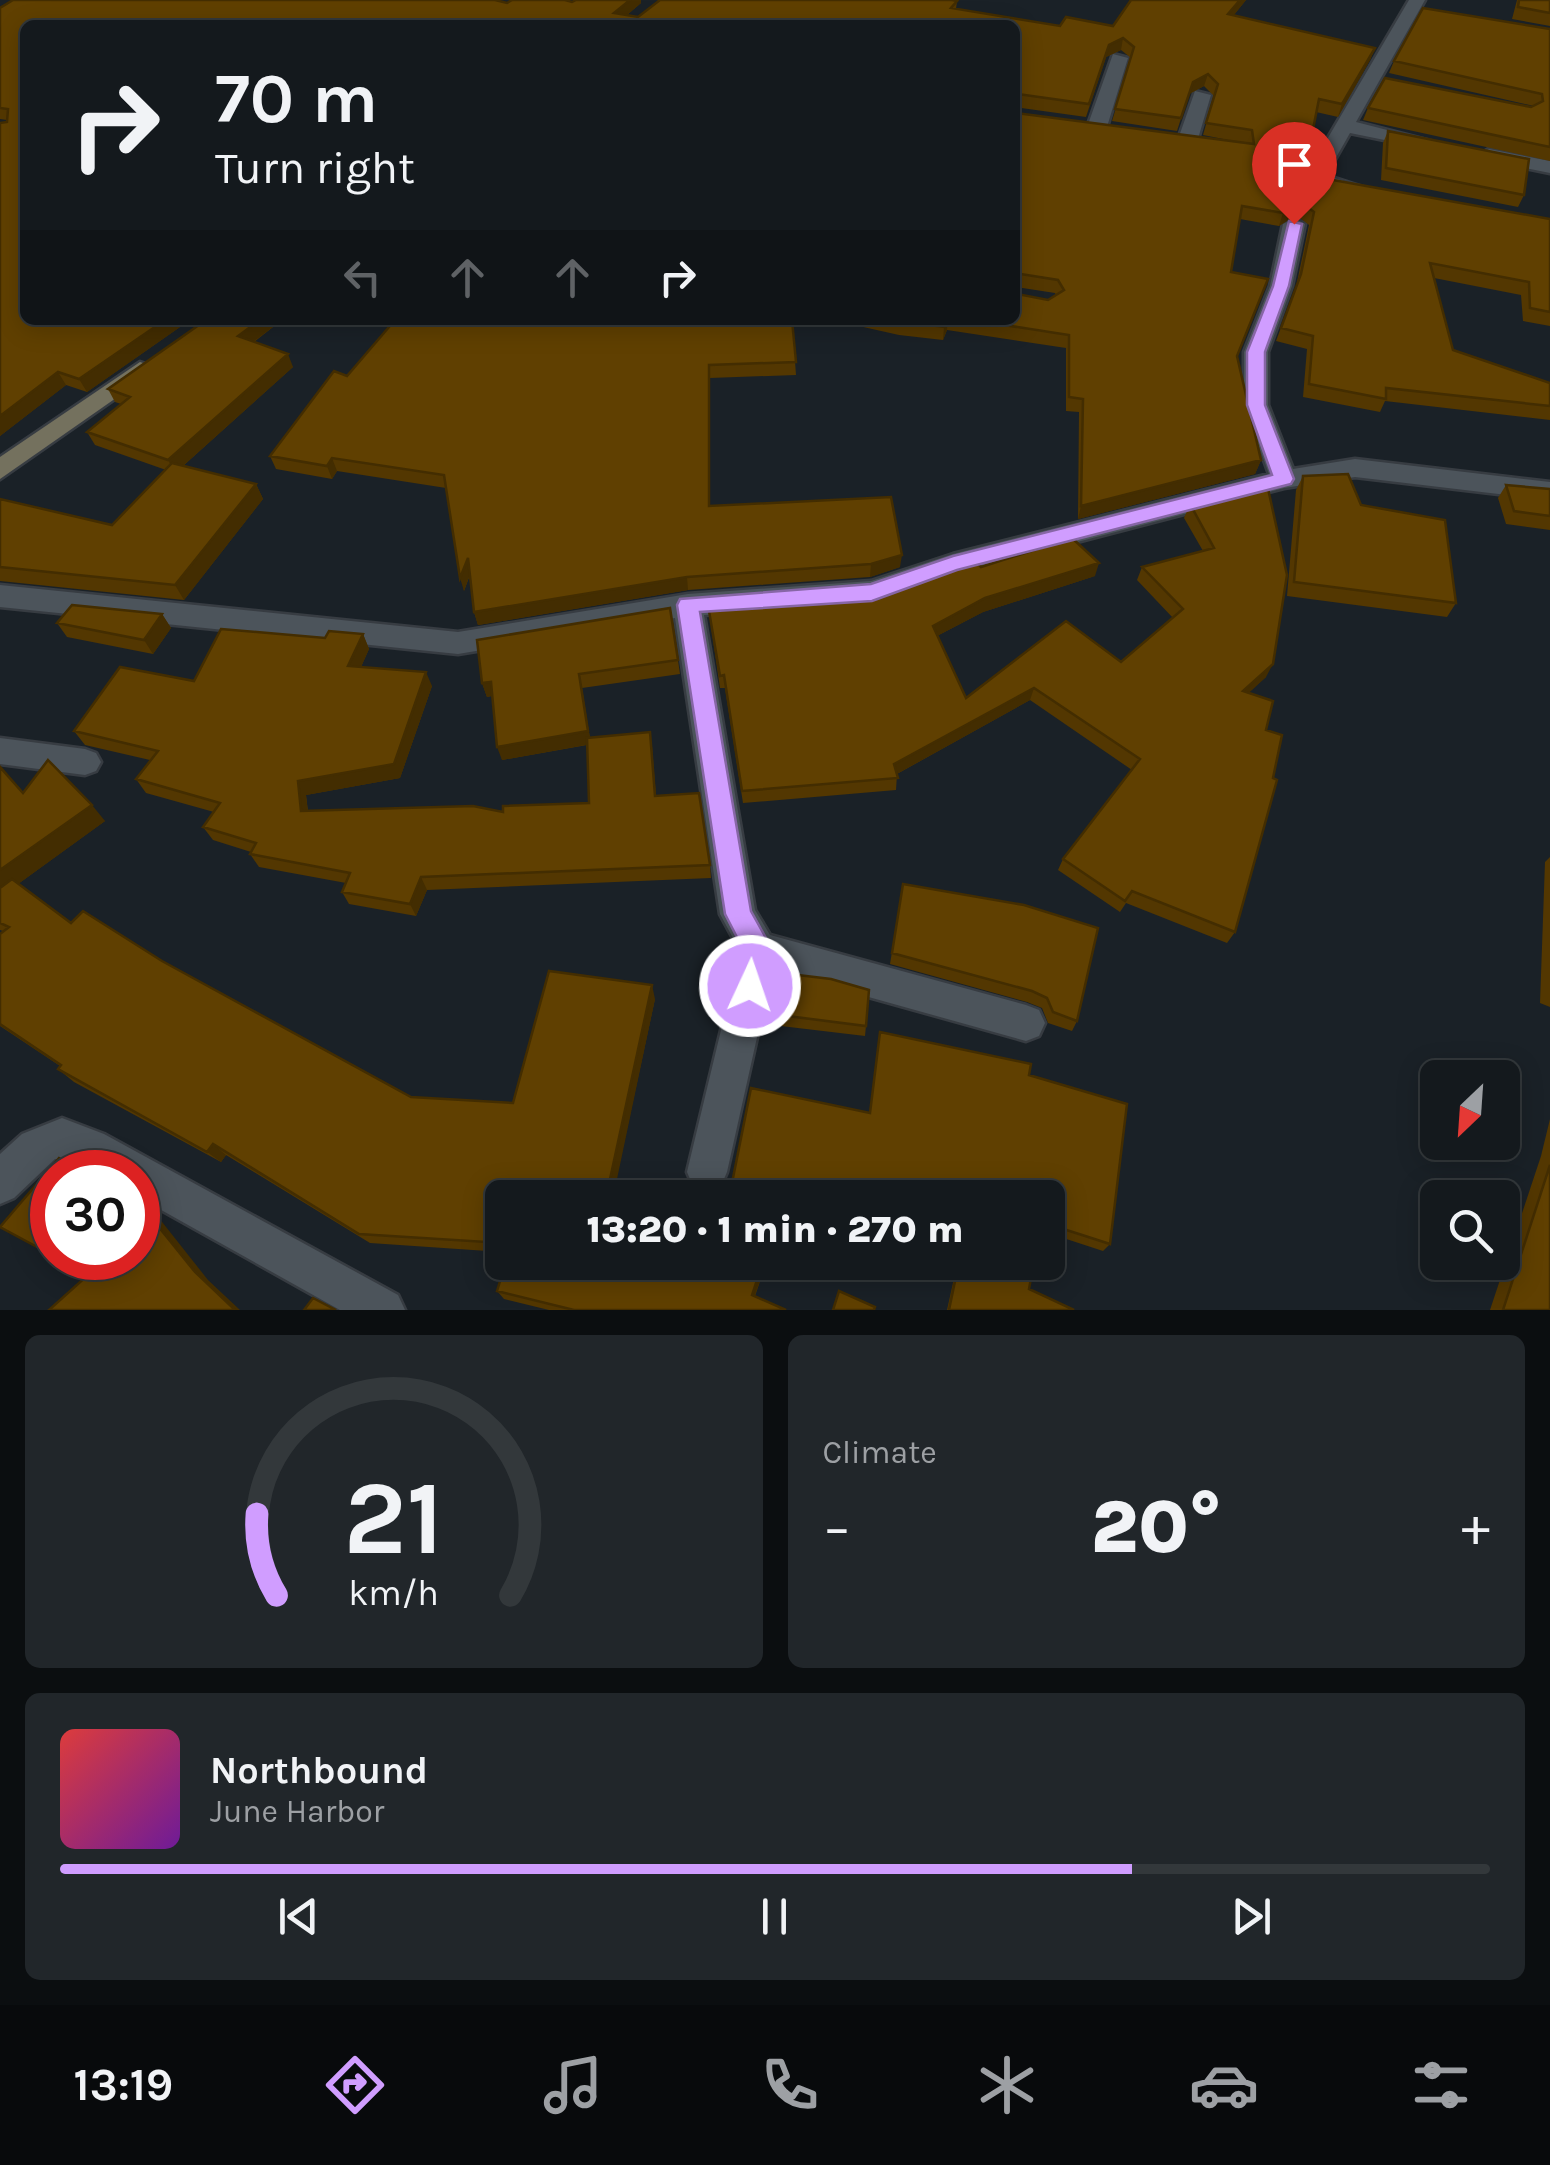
<!DOCTYPE html>
<meta charset="utf-8">
<style>
:root{--surface:#14191d;--page:#21262a;--text:#f1f3f6;--muted:#9da0a4;--line:#33383b;--accent:#d09dff}
body{margin:0;font-family:Karla,sans-serif;background:var(--page);color:var(--text);height:100vh;display:flex;flex-direction:column;font-size:38px;white-space:nowrap}
*{box-sizing:border-box;margin:0}
p{font-size:32px;color:var(--muted)}
.icon{flex:none;width:55px;height:55px;fill:none;stroke:currentColor;stroke-width:2;stroke-linecap:round;stroke-linejoin:round}
.map{position:relative;height:1310px;overflow:hidden}
.sheet{display:flex;flex-direction:column;gap:25px;padding:25px;background:#0b0e10;flex:1}
.sheet>*{flex:none}
.guide{position:absolute;left:20px;top:20px;width:1000px;height:305px;border-radius:15px;box-shadow:0 5px 25px #0003,0 0 0 2px var(--line);background:#14191d;color:var(--text);overflow:hidden}
.needle{width:65px;rotate:205deg}
.buttons{position:absolute;left:1420px;top:1060px;display:grid;gap:20px}
.buttons a{display:grid;place-items:center;width:100px;height:100px;border-radius:15px;background:var(--surface);box-shadow:0 5px 25px #0003,0 0 0 2px var(--line);font-size:50px}
.speed{position:absolute;left:30px;top:1150px;display:flex;gap:20px;font-size:50px;font-weight:700;text-align:center}
.speed>*{display:grid;place-content:center;width:130px;height:130px;border-radius:50%;background:var(--surface);box-shadow:0 5px 25px #0003,0 0 0 2px var(--line);line-height:1}
.speed .limit{border:15px solid #d22;background:#fff;color:#111}
.pin{position:absolute;display:grid;place-items:center;width:85px;height:85px;color:#fff;margin:-102px -42px;border-radius:50% 50% 50% 0;rotate:-45deg;box-shadow:0 0 10px #0007}
.pin .icon{rotate:45deg}
.me{position:absolute;width:110px;margin:-55px;rotate:3deg;stroke-linejoin:round;filter:drop-shadow(0 0 8px #0008)}
.turn{display:flex;align-items:center;gap:35px;height:210px;padding:0 30px;font-size:45px}
.turn .icon{width:130px;height:130px;stroke-width:2.5}
.turn b{display:block;font-size:70px;line-height:85px}
.lanes{display:flex;align-items:center;height:95px;padding:0 30px;background:#0003;justify-content:center;gap:50px;direction:ltr}
.lanes .off{opacity:.35}
.big{font-size:75px;font-weight:800;line-height:1.1}
.sheet .widget{flex:1;display:flex;flex-direction:column;justify-content:center;gap:15px;min-width:0;padding:0 35px;border-radius:15px;background:var(--page)}
.sheet .dial{align-items:center;gap:0}
.dial svg{height:260px;overflow:visible;fill:none;stroke:var(--line);stroke-width:7;stroke-linecap:round;text-anchor:middle}
.dial text{fill:var(--text);stroke:none}
.song{display:flex;align-items:center;gap:30px}
.cover{width:120px;height:120px;border-radius:15px;background:linear-gradient(135deg,hsl(0 70% 55%),hsl(280 70% 35%))}
.played{height:10px;border-radius:5px;background:linear-gradient(90deg,var(--accent) 75%,var(--line) 75%)}
.keys{display:flex;justify-content:space-around;direction:ltr}
.heat{display:flex;justify-content:space-between;align-items:center;font-size:55px;direction:ltr}
.sheet .tiles{flex:1;display:grid;gap:25px;grid-template-columns:1fr 1fr}
.widget:last-child{grid-column:span 2}
.trip{position:absolute;left:485px;top:1180px;width:580px;height:100px;border-radius:15px;background:var(--surface);box-shadow:0 5px 25px #0003,0 0 0 2px var(--line);font-weight:800;line-height:100px;text-align:center}
.dock{display:flex;height:160px;justify-content:space-around;align-items:center;background:#080a0c;color:var(--muted)}
.dock .icon{width:70px;height:70px}
.dock .on{color:var(--accent)}
.dock b{font-size:45px;color:var(--text)}
.map>svg:first-child{display:block}
</style>
<div class="map">
<svg width="1550" height="1310" viewBox="0 0 1550 1310">
<rect width="100%" height="100%" fill="#1a2127"/>
<g fill="none" stroke-linecap="round" stroke-linejoin="round">
<g stroke="#373c42" stroke-width="5">
<path id="street" d="M 1409,0 L 1425,0 L 1356,122 L 1434,142 L 1424,148 L 1350,133 L 1329,170 L 1331,177 L 1365,188 L 1355,194 L 1315,185 L 1309,170 Z
M 1113,54 L 1128,58 L 1106,130 L 1089,134 L 1086,130 Z
M 1195,91 L 1211,95 L 1197,142 L 1187,148 L 1177,142 Z
M 1489,149 L 1550,161 L 1550,173 L 1482,159 L 1479,155 Z
M 1294,218 L 1305,224 L 1292,286 L 1268,352 L 1268,405 L 1293,469 L 1355,459 L 1550,482 L 1550,500 L 1355,477 L 1284,488 L 958,573 L 872,603 L 704,615 L 755,910 L 770,935 L 1026,1005 L 1039,1010 L 1045,1023 L 1039,1036 L 1026,1041 L 772,970 L 727,1172 L 721,1186 L 707,1192 L 693,1186 L 687,1172 L 740,951 L 720,914 L 675,618 L 458,654 L 0,607 L 0,585 L 458,632 L 688,594 L 871,581 L 953,554 L 1269,474 L 1244,405 L 1244,352 L 1270,286 L 1283,224 Z
M 0,738 L 85,749 L 96,753 L 101,762 L 96,771 L 85,775 L 0,764 Z
M 62,1118 L 104,1134 L 398,1295 L 405,1310 L 340,1310 L 138,1197 L 138,1172 L 94,1172 L 71,1160 L 55,1159 L 14,1198 L 0,1204 L 0,1154 L 22,1134 Z"/>
</g>
<g stroke="#373c42" stroke-width="5">
<path id="secondary" d="M 140,362 L 149,365 L 152,370 L 149,375 L 0,479 L 0,457 Z"/>
</g>
<use href="#street" fill="#4c545b" fill-rule="evenodd"/>
<use href="#secondary" fill="#74715e" fill-rule="evenodd"/>
</g>
<path fill="#533701" fill-rule="evenodd" d="M 1131,0 L 1246,0 L 1233,16 L 1375,48 L 1370,60 L 1338,117 L 1316,112 L 1305,170 L 1333,180 L 1550,219 L 1550,326 L 1523,321 L 1521,295 L 1434,278 L 1453,350 L 1550,383 L 1550,420 L 1385,401 L 1380,412 L 1303,397 L 1307,349 L 1276,341 L 1296,287 L 1309,225 L 1296,215 L 1279,226 L 1240,219 L 1231,272 L 1237,357 L 1261,460 L 1255,474 L 1078,519 L 1079,412 L 1066,411 L 1066,348 L 947,330 L 943,340 L 899,335 L 832,320 L 1015,320 L 25,25 L 25,320 L 190,320 L 87,392 L 66,385 L 0,436 L 0,123 L 7,122 L 7,120 L 0,119 L 0,8 L 572,2 L 641,3 L 627,15 L 638,17 L 957,1 L 956,9 L 1060,26 L 1113,26 ZM 1121,50 L 1131,58 L 1112,121 L 1177,131 L 1189,94 L 1204,86 L 1214,96 L 1203,135 L 1248,144 L 1016,113 L 1015,107 L 1086,117 L 1106,57 ZM 1016,287 L 1055,293 L 1056,295 L 1048,300 L 1017,294 Z
M 1517,0 L 1550,0 L 1550,26 L 1512,19 Z
M 1550,29 L 1550,161 L 1363,120 L 1368,108 L 1531,107 L 1534,106 L 1389,73 L 1394,61 Z
M 1388,131 L 1524,195 L 1518,207 L 1381,180 L 1383,143 Z
M 206,320 L 282,320 L 254,342 L 293,367 L 183,466 L 256,484 L 263,499 L 184,600 L 0,581 L 0,584 L 0,499 L 112,525 L 166,470 L 95,445 L 87,432 L 121,404 L 115,402 L 108,389 Z
M 384,320 L 792,320 L 796,375 L 710,378 L 710,506 L 900,567 L 870,577 L 688,590 L 478,625 L 474,612 L 470,575 L 464,591 L 446,488 L 337,471 L 332,479 L 276,469 L 270,456 L 347,376 L 391,325 L 384,322 Z
M 1303,476 L 1361,505 L 1456,603 L 1447,617 L 1287,596 L 1296,490 Z
M 1267,484 L 1266,677 L 1249,692 L 1266,730 L 1235,932 L 1227,943 L 1126,903 L 1120,912 L 1058,870 L 1063,859 L 1132,770 L 1030,700 L 897,774 L 896,790 L 743,803 L 725,688 L 720,688 L 708,605 L 1095,576 L 983,612 L 937,636 L 966,698 L 1121,662 L 1173,618 L 1137,580 L 1142,567 L 1203,551 L 1184,518 L 1190,504 Z
M 1506,485 L 1550,489 L 1550,530 L 1506,524 L 1498,498 Z
M 162,614 L 171,628 L 153,654 L 67,637 L 57,623 Z
M 363,634 L 369,649 L 361,667 L 432,686 L 400,778 L 306,795 L 308,811 L 503,812 L 589,803 L 587,745 L 502,760 L 492,696 L 487,697 L 482,683 L 678,660 L 680,674 L 582,688 L 590,738 L 652,746 L 656,796 L 710,865 L 711,878 L 427,890 L 416,916 L 349,904 L 342,892 L 346,883 L 259,867 L 250,854 L 251,852 L 213,840 L 203,827 L 214,812 L 146,793 L 136,779 L 150,760 L 85,745 L 74,731 L 194,681 L 325,638 Z
M 0,767 L 24,793 L 105,821 L 18,884 L 71,923 L 162,961 L 411,1097 L 513,1103 L 655,999 L 613,1194 L 502,1198 L 502,1252 L 370,1243 L 226,1155 L 221,1162 L 74,1082 L 58,1069 L 60,1066 L 0,1026 L 0,934 L 3,931 L 0,930 L 0,888 L 1,887 L 0,886 Z
M 1550,857 L 1550,1007 L 1540,1003 L 1545,862 Z
M 903,884 L 1077,1021 L 1072,1031 L 1048,1023 L 1042,1008 L 1027,1002 L 890,964 Z
M 764,1013 L 866,1026 L 865,1036 L 764,1024 Z
M 1029,1075 L 1110,1244 L 1103,1251 L 1048,1233 L 1048,1198 L 870,1113 Z
M 1550,1119 L 1550,1310 L 1490,1310 L 1541,1156 Z
M 927,1262 L 1034,1262 L 1029,1289 L 1074,1310 L 947,1310 L 956,1269 Z
M 765,1267 L 755,1296 L 786,1310 L 549,1310 L 504,1299 L 497,1291 Z"/>
<path fill="#432d01" d="M 630,0 L 641,0 L 641,3 L 615,25 L 614,13 Z
M 1240,0 L 1246,0 L 1225,26 L 1228,14 Z
M 1123,38 L 1121,50 L 1106,57 L 1086,117 L 1109,45 Z
M 1375,48 L 1370,60 L 1338,117 L 1342,104 Z
M 1208,74 L 1204,86 L 1189,94 L 1177,131 L 1193,82 Z
M 1301,202 L 1296,215 L 1279,226 L 1283,213 Z
M 165,320 L 190,320 L 87,392 L 79,379 Z
M 260,320 L 282,320 L 244,349 L 238,336 Z
M 948,320 L 947,330 L 943,340 L 944,327 Z
M 288,354 L 293,367 L 175,473 L 168,460 Z
M 58,372 L 66,385 L 0,436 L 0,416 Z
M 332,458 L 337,471 L 332,479 L 327,466 Z
M 1261,460 L 1255,474 L 1078,519 L 1081,506 Z
M 256,484 L 263,499 L 184,600 L 175,585 Z
M 902,555 L 900,567 L 870,577 L 871,564 Z
M 468,558 L 471,571 L 464,591 L 460,578 Z
M 1099,563 L 1095,576 L 983,612 L 931,639 L 933,626 L 985,598 Z
M 687,577 L 688,590 L 478,625 L 474,612 Z
M 162,614 L 171,628 L 153,654 L 144,640 Z
M 363,634 L 369,649 L 355,680 L 348,666 Z
M 1273,664 L 1266,677 L 1237,704 L 1243,691 Z
M 426,672 L 432,686 L 400,778 L 306,795 L 309,824 L 301,811 L 298,781 Z
M 579,674 L 591,744 L 502,760 L 497,747 Z
M 491,682 L 495,695 L 487,697 L 482,683 Z
M 1034,688 L 1030,700 L 893,776 L 894,764 Z
M 92,805 L 105,821 L 7,892 L 0,886 L 0,870 Z
M 421,877 L 427,890 L 416,916 L 410,904 Z
M 652,985 L 655,999 L 613,1198 L 607,1193 Z
M 213,1144 L 226,1155 L 221,1162 L 207,1152 Z
M 141,1205 L 155,1213 L 208,1280 L 240,1310 L 235,1310 L 195,1272 Z
M 763,1262 L 765,1262 L 765,1267 L 752,1303 L 752,1295 Z"/>
<path fill="#604001" stroke="#432d01" stroke-width="2.5" d="M 13,0 L 495,0 L 507,3 L 512,0 L 565,0 L 572,2 L 576,0 L 630,0 L 614,13 L 638,17 L 660,0 L 952,0 L 957,1 L 951,8 L 1060,26 L 1066,17 L 1113,26 L 1131,0 L 1240,0 L 1228,14 L 1375,48 L 1342,104 L 1319,99 L 1305,170 L 1333,180 L 1550,219 L 1550,312 L 1530,308 L 1529,282 L 1430,263 L 1453,350 L 1550,383 L 1550,406 L 1386,388 L 1386,399 L 1309,384 L 1313,336 L 1281,328 L 1301,274 L 1314,212 L 1301,202 L 1283,213 L 1242,206 L 1231,272 L 1268,279 L 1237,356 L 1261,460 L 1081,506 L 1083,399 L 1069,397 L 1069,335 L 972,320 L 1015,320 L 1015,274 L 1017,294 L 1048,300 L 1064,290 L 1058,280 L 1015,273 L 1015,106 L 1016,113 L 1254,144 L 1252,130 L 1206,123 L 1218,84 L 1208,74 L 1193,82 L 1181,118 L 1115,109 L 1134,47 L 1123,38 L 1109,45 L 1089,104 L 1018,94 L 1015,96 L 1015,25 L 25,25 L 25,320 L 165,320 L 79,379 L 58,372 L 0,416 L 0,123 L 7,122 L 8,109 L 0,108 L 0,8 Z
M 1519,0 L 1550,0 L 1550,13 L 1518,7 Z
M 1423,8 L 1550,29 L 1550,147 L 1368,108 L 1385,78 L 1531,107 L 1543,101 L 1542,94 L 1394,61 Z
M 1388,131 L 1529,159 L 1524,195 L 1386,168 Z
M 206,320 L 260,320 L 238,336 L 288,354 L 168,460 L 87,432 L 130,397 L 108,389 Z
M 395,320 L 792,320 L 796,362 L 709,365 L 709,506 L 891,497 L 902,555 L 871,564 L 687,577 L 474,612 L 468,558 L 460,578 L 444,475 L 332,458 L 327,466 L 270,456 L 334,371 L 347,376 Z
M 893,320 L 948,320 L 944,327 Z
M 172,463 L 256,484 L 175,585 L 0,567 L 0,499 L 112,525 Z
M 1348,474 L 1361,505 L 1445,520 L 1456,603 L 1294,582 L 1303,476 Z
M 1267,484 L 1287,575 L 1273,664 L 1243,691 L 1273,701 L 1266,730 L 1282,735 L 1273,778 L 1277,780 L 1235,932 L 1132,891 L 1125,901 L 1063,859 L 1140,759 L 1034,688 L 894,764 L 898,778 L 742,791 L 724,675 L 720,676 L 708,605 L 874,593 L 961,563 L 974,560 L 981,567 L 1072,538 L 1099,563 L 985,598 L 933,626 L 966,698 L 1066,621 L 1121,662 L 1183,609 L 1142,567 L 1214,548 L 1190,504 Z
M 1506,485 L 1550,489 L 1550,516 L 1514,511 Z
M 72,605 L 162,614 L 144,640 L 57,623 Z
M 670,608 L 678,660 L 579,674 L 588,731 L 497,747 L 491,682 L 482,683 L 477,640 Z
M 221,629 L 325,638 L 329,631 L 363,634 L 348,666 L 426,672 L 394,764 L 298,781 L 301,811 L 473,806 L 503,812 L 503,806 L 589,803 L 587,738 L 650,732 L 655,796 L 699,793 L 710,865 L 421,877 L 410,904 L 342,892 L 350,873 L 250,854 L 256,843 L 203,827 L 220,803 L 136,779 L 158,751 L 74,731 L 120,667 L 194,681 Z
M 48,760 L 92,805 L 0,870 L 0,767 L 23,793 Z
M 12,879 L 71,923 L 83,911 L 162,961 L 411,1097 L 513,1103 L 549,971 L 652,985 L 607,1193 L 627,1198 L 502,1198 L 502,1243 L 359,1234 L 213,1144 L 207,1152 L 58,1069 L 61,1065 L 0,1024 L 0,934 L 9,927 L 0,923 L 0,888 Z
M 903,884 L 1024,905 L 1098,928 L 1077,1021 L 1053,1012 L 1047,998 L 1032,991 L 892,953 Z
M 773,972 L 831,979 L 869,990 L 866,1026 L 764,1013 Z
M 880,1032 L 1031,1064 L 1029,1075 L 1127,1104 L 1110,1244 L 1048,1224 L 1048,1198 L 729,1198 L 751,1088 L 870,1113 Z
M 59,1158 L 85,1172 L 52,1172 L 52,1255 L 0,1227 Z
M 1550,1165 L 1550,1310 L 1503,1310 Z
M 138,1202 L 141,1205 L 195,1272 L 235,1310 L 49,1310 L 88,1275 L 56,1258 L 138,1258 Z
M 506,1262 L 763,1262 L 752,1295 L 786,1310 L 574,1310 L 497,1291 Z
M 959,1262 L 1034,1262 L 1029,1289 L 1074,1310 L 949,1310 Z
M 839,1291 L 875,1307 L 874,1310 L 833,1310 Z
M 313,1298 L 336,1310 L 304,1310 Z"/>
<path fill="#d09dff" stroke="#8766a6" stroke-width="2.5" d="M 1289,221 L 1302,224 L 1289,286 L 1265,352 L 1265,405 L 1294,479 L 1291,484 L 957,570 L 872,601 L 700,612 L 751,911 L 772,949 L 760,996 L 750,1000 L 740,996 L 736,986 L 744,951 L 725,914 L 677,605 L 680,599 L 871,584 L 953,556 L 1272,475 L 1247,405 L 1247,352 L 1273,286 Z"/>
</svg>
<div class="buttons">
<a><svg class="needle" viewBox="-14 -14 28 28"><path d="M0-13l5 13h-10z" fill="#e53935"/><path d="M0 13l5-13h-10z" fill="#9da0a4"/></svg></a>
<a><svg class="icon" aria-label="search" viewBox="0 0 24 24"><circle cx="10" cy="10" r="6"/><path d="M15 15l6 6"/></svg></a>
</div>
<div class="speed"><div class="limit">30</div></div>
<div class="pin" style="left:1294px;top:224px;background:#d93025"><svg class="icon" aria-label="arrive" viewBox="0 0 24 24"><path d="M6 21V4h12l-3 4 3 4H6"/></svg></div>
<svg class="me" style="left:750px;top:986px" viewBox="-20 -20 40 40"><circle r="17" fill="#d09dff" stroke="#fff" stroke-width="3"/><path d="M0-11L8 9 0 5-8 9z" fill="#fff"/></svg>
<div class="trip">13:20 · 1 min · 270 m</div>
<div class="guide">
<div class="turn"><svg class="icon" aria-label="right" viewBox="0 0 24 24"><path d="M7 20v-9h11M14 6l5 5-5 5"/></svg><div><b>70 m</b>Turn right</div></div>
<div class="lanes"><svg class="icon off" aria-label="left" viewBox="0 0 24 24"><path d="M17 20v-9H6M10 6l-5 5 5 5"/></svg><svg class="icon off" aria-label="ahead" viewBox="0 0 24 24"><path d="M12 20V5M6 11l6-6 6 6"/></svg><svg class="icon off" aria-label="ahead" viewBox="0 0 24 24"><path d="M12 20V5M6 11l6-6 6 6"/></svg><svg class="icon" aria-label="right" viewBox="0 0 24 24"><path d="M7 20v-9h11M14 6l5 5-5 5"/></svg></div>
</div>
</div>
<section class="sheet">
<div class="tiles">
<div class="widget dial"><svg viewBox="0 0 100 80">
<path d="M14 69A42 42 0 1 1 86 69"/>
<path d="M14 69A42 42 0 0 1 8 44" stroke="#d09dff"/>
<text x="50" y="56" font-size="32" font-weight="700">21</text>
<text x="50" y="72" font-size="11">km/h</text>
</svg></div>
<div class="widget"><p>Climate</p>
<div class="heat"><a>−</a><b class="big">20°</b><a>+</a></div>
</div>
<div class="widget">
<div class="song"><i class="cover"></i><div><b>Northbound</b><p>June Harbor</p></div></div>
<div class="played"></div>
<div class="keys"><svg class="icon" aria-label="previous" viewBox="0 0 24 24"><path d="M18 5L8 12l10 7zM5 5v14"/></svg><svg class="icon" aria-label="pause" viewBox="0 0 24 24"><path d="M8 5v14M16 5v14"/></svg><svg class="icon" aria-label="next" viewBox="0 0 24 24"><path d="M6 5l10 7-10 7zM19 5v14"/></svg></div>
</div>
</div>
</section>
<nav class="dock">
<b>13:19</b>
<svg class="icon on" aria-label="directions" viewBox="0 0 24 24"><path d="M12 3l9 9-9 9-9-9zM9 14v-3h6M13 9l2 2-2 2"/></svg>
<svg class="icon" aria-label="music" viewBox="0 0 24 24"><path d="M9 18V5l10-2v13"/><circle cx="6" cy="18" r="3"/><circle cx="16" cy="16" r="3"/></svg>
<svg class="icon" aria-label="phone" viewBox="0 0 24 24"><path d="M5 4h4l2 5-3 2q2 4 5 5l2-3 5 2v4C11 20 4 13 5 4z"/></svg>
<svg class="icon" aria-label="climate" viewBox="0 0 24 24"><path d="M12 3v18M4 7l16 10M4 17L20 7"/></svg>
<svg class="icon" aria-label="car" viewBox="0 0 24 24"><path d="M5 17H2v-5l4-1 3-4h7l3 4 3 1v5h-3M9 17h6M6 11h13"/><circle cx="7" cy="17" r="2"/><circle cx="17" cy="17" r="2"/></svg>
<svg class="icon" aria-label="filters" viewBox="0 0 24 24"><path d="M4 7h16M4 17h16"/><circle cx="9" cy="7" r="2"/><circle cx="15" cy="17" r="2"/></svg>
</nav>
